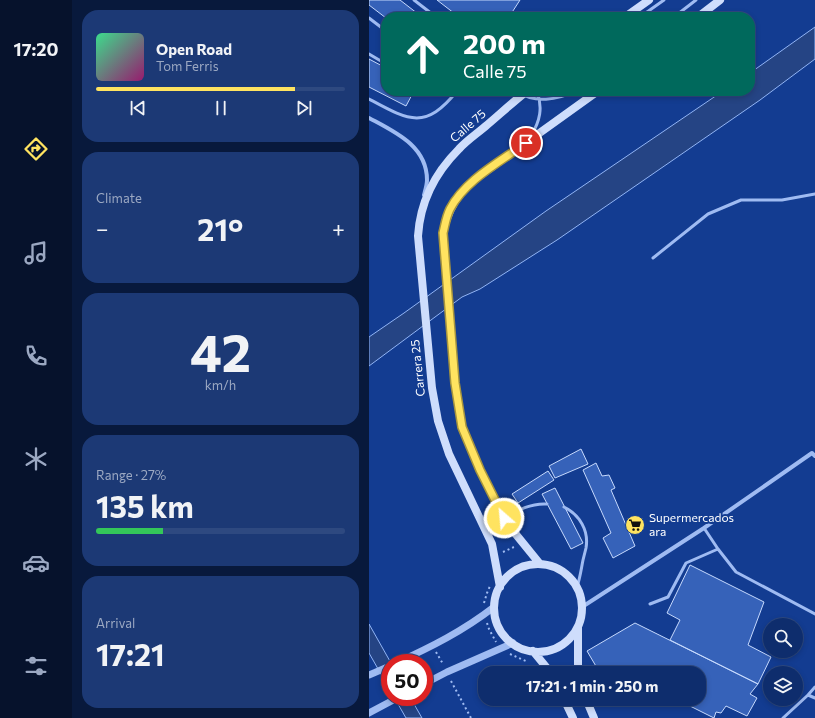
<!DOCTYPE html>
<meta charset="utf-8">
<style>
:root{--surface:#0e2d6d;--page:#1c3975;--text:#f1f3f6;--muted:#9ba8c2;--line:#2e4980;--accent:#ffe360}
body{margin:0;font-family:Commissioner,sans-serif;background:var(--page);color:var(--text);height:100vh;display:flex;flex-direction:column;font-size:15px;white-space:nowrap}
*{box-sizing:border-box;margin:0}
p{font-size:13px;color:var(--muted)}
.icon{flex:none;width:22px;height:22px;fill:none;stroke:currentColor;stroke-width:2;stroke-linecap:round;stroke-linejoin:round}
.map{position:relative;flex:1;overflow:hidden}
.drawer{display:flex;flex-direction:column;gap:10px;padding:10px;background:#08193c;width:297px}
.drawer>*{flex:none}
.top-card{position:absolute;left:12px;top:12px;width:374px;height:84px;border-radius:16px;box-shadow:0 2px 6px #0003,0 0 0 1px var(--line);background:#00695c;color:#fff;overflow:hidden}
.tools{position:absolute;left:394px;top:618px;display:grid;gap:8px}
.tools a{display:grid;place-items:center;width:40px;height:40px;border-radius:50%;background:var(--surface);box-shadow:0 2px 6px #0003,0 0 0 1px var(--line);font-size:20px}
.speed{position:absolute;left:12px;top:654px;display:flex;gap:8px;font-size:20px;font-weight:700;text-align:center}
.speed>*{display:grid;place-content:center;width:52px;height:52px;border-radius:50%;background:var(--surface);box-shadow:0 2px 6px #0003,0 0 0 1px var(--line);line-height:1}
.speed .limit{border:6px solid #d22;background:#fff;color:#111}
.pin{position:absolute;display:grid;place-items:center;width:34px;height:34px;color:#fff;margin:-17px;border:2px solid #fff;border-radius:50%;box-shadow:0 1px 4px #0007}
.me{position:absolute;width:44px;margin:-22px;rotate:333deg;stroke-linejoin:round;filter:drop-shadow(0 0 3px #0008)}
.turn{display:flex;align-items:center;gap:14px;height:84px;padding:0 16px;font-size:18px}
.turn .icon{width:52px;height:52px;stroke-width:2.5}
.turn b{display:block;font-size:28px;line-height:34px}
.big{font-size:30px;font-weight:700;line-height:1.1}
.drawer .tile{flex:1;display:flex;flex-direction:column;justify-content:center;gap:6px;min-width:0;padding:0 14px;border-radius:16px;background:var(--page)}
.drawer .dial{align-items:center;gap:0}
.dial b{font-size:52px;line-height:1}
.song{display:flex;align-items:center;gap:12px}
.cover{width:48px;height:48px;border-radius:6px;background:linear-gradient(135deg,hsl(150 70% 55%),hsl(320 70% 35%))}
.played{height:4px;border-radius:2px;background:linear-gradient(90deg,var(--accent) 80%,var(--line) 80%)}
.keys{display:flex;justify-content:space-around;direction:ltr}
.heat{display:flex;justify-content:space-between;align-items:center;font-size:22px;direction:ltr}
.charge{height:6px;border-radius:3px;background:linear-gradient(90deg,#34c759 27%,var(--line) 0)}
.trip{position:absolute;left:109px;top:666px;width:228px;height:40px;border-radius:16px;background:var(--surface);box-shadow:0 2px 6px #0003,0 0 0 1px var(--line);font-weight:700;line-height:40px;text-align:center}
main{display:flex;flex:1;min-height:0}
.menu{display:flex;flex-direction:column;width:72px;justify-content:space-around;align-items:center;background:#06122c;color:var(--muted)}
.menu .icon{width:28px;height:28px}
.menu .current{color:var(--accent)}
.menu b{font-size:18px;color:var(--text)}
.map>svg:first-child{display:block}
</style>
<main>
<nav class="menu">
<b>17:20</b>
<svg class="icon current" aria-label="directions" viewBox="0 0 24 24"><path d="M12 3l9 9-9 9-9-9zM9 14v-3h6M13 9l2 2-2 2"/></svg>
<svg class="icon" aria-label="music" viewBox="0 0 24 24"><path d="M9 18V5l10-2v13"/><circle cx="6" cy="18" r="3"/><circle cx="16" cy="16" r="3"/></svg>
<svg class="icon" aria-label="phone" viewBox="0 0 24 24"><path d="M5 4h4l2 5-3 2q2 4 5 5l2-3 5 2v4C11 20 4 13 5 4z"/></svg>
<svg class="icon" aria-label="climate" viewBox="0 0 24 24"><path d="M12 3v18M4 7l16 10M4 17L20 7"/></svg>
<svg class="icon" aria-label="car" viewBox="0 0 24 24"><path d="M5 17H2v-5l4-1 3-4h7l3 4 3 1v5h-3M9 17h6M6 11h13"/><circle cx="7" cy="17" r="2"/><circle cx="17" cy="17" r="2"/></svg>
<svg class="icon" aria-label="filters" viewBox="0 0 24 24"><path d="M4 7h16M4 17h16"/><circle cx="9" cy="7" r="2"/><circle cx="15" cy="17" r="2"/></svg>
</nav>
<section class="drawer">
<div class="tile">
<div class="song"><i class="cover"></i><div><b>Open Road</b><p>Tom Ferris</p></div></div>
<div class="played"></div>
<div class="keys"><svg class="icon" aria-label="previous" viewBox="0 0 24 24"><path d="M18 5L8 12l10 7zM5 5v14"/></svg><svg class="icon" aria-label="pause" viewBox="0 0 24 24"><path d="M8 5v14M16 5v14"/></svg><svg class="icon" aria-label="next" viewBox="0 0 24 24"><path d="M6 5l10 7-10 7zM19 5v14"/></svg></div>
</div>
<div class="tile"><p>Climate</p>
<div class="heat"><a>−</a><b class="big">21°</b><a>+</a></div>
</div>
<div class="tile dial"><b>42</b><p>km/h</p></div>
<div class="tile"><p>Range · 27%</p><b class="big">135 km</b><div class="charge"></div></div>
<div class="tile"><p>Arrival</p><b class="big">17:21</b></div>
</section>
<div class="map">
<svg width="446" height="718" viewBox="0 0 446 718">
<rect width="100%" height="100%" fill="#133c91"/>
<path fill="#254484" stroke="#91b4f5" d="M 446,27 L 446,59 L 391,100 L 188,240 L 111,289 L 93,297 L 0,366 L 0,337 L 35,313 L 177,211 L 354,91 L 381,91 L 381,73 Z
M 0,624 L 22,663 L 21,690 L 0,653 Z
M 25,697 L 41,697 L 53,718 L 37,718 Z"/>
<path fill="#3662b9" stroke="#c6d9fd" d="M 0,0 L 31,0 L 53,17 L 17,18 L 0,5 Z
M 68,0 L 151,0 L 140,17 L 90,17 Z
M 0,59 L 17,68 L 17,91 L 45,91 L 37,106 L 0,87 Z
M 212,449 L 219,464 L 186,478 L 180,466 Z
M 227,463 L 233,476 L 240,475 L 246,488 L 242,490 L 266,546 L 244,558 L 234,538 L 242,533 L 214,470 Z
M 179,471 L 185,480 L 149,503 L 143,494 Z
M 186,488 L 214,543 L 202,549 L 173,494 Z
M 321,565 L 395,602 L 379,645 L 402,657 L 389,684 L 301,640 L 311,620 L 298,613 Z
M 266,623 L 389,684 L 381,694 L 388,698 L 378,716 L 357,706 L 352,713 L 347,712 L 345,718 L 307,699 L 330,699 L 330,673 L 231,673 L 218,651 Z"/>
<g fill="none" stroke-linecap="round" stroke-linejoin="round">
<path stroke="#9fbbf2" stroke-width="2" stroke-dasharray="2 3" stroke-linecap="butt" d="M 134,552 L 145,547
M 115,603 L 118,593 L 121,586
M 118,623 L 120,629 L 127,642
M 67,652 L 74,664
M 141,654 L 159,662
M 82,681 L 102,718"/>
<path stroke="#9fbbf2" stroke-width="3" d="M 45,0 L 67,17
M 271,17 L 295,0
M 305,17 L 327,0
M 0,18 L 17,31
M 0,54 L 17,64
M 148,91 C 165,104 189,100 206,91
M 0,99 C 39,120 56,131 88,91
M 162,136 C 171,121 174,108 168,91
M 284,258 L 339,214 L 372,200 L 413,200 L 446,194
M 195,507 C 211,515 220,531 217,548 C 216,552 215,556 214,560 C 212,570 211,578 208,587
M 135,518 C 149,510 162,503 178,504
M 335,528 L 349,549 L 367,572 L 446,614
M 281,604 L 299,597 L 317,563 L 349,549
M 446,687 L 439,695 L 446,698
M 414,718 L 439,695"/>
<path stroke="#9fbbf2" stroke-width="4" d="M 0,118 C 26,132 58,146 58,180 C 58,185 56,191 55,195
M 213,607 L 335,528 L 443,453 L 446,456"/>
<path stroke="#9fbbf2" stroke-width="7" d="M 27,663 C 62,647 94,631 125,607
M 0,675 L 21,666
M 55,684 L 78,672 L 144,643
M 0,713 L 30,697"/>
<path stroke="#ceddfc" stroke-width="8" d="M 256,17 L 280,0
M 329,17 L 351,0
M 171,564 L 141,527 L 135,518 L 111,470 L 93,427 L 86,383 L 74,233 C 79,210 87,196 105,180 L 229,91
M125 608a44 44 0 1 1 88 0a44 44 0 1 1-88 0Z
M 131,587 L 123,544 L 80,454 L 69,421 L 63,388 L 49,236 C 51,203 66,173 90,149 C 98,140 109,133 118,125 C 131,114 144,102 158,91
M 209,628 L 209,673
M 164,651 L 182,673
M 195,699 L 204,718
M 217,699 L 225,718"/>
</g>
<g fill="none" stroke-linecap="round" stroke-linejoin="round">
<g stroke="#a6943e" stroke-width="10">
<path id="route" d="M 135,518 L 111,470 L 93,427 L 86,383 L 74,233 C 76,225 77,217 81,209 C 96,180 131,162 157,143"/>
</g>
<use href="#route" stroke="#ffe360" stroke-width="7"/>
</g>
<defs>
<g id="supermarket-disc" transform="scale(1)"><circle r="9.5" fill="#ffe360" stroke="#133c91"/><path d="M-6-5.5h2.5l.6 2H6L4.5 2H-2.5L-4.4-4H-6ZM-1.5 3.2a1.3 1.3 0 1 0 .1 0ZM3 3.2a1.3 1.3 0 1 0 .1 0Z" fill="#111"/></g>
</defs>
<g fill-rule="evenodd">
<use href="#supermarket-disc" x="266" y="525"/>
</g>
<g text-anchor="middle" stroke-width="4" stroke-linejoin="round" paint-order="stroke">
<g font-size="12" fill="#fff" stroke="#133c91">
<text transform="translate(99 126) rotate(-41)" y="4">Calle 75</text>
<text transform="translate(49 368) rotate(-96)" y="4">Carrera 25</text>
</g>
<g font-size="12" fill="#fff" stroke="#133c91" text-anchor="start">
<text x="280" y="522">Supermercados<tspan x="280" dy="14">ara</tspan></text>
</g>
</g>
</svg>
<div class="tools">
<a><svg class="icon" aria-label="search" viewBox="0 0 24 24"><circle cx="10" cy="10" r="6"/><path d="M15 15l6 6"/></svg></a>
<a><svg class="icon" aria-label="layers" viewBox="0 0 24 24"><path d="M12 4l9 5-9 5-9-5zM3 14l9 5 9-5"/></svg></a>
</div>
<div class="speed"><div class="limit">50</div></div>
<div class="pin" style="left:157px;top:143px;background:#d93025"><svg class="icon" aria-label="arrive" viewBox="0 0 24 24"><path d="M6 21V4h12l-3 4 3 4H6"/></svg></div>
<svg class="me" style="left:135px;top:518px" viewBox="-20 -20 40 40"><circle r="17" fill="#ffe360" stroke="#fff" stroke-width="3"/><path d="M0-11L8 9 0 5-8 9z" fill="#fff"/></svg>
<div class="trip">17:21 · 1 min · 250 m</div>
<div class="top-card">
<div class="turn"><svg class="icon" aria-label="ahead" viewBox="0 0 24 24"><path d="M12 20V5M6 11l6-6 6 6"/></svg><div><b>200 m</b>Calle 75</div></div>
</div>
</div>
</main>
